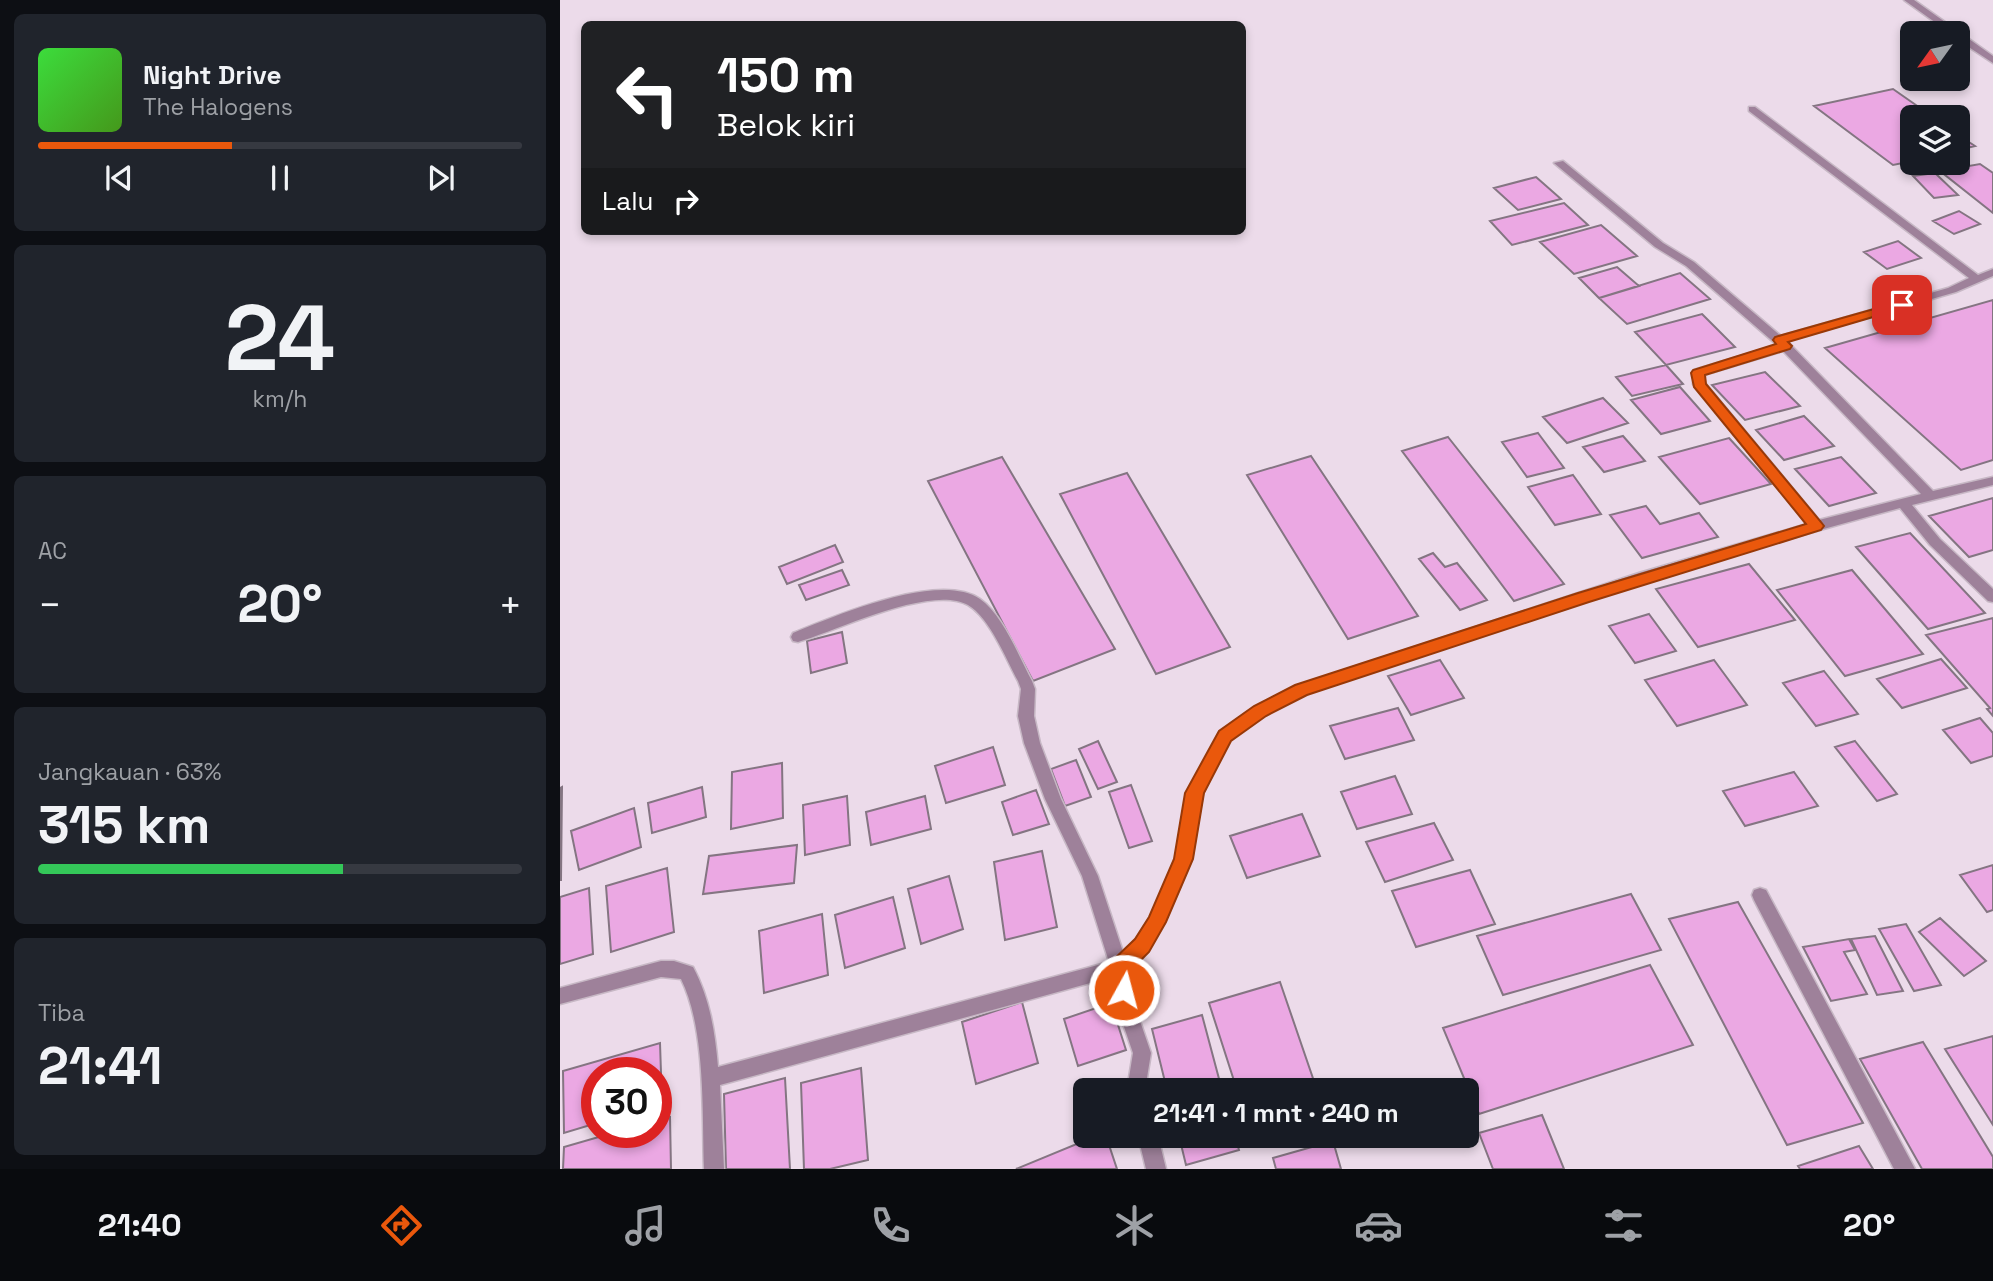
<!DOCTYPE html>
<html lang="id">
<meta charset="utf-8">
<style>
:root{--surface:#171b24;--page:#20242c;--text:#f1f3f6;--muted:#9ea1a6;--line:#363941;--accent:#ea580c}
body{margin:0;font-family:"Space Grotesk",sans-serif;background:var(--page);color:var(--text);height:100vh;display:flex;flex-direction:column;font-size:26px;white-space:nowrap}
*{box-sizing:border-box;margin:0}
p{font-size:23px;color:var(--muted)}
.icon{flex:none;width:38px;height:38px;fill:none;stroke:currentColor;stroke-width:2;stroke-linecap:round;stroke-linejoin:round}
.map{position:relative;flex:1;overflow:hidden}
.sheet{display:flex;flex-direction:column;gap:14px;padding:14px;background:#0d0f14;width:560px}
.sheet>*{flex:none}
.banner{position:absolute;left:21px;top:21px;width:665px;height:214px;border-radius:10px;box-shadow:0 4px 10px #0003;background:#202124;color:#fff;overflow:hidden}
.needle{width:46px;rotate:237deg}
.buttons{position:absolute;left:1340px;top:21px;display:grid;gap:14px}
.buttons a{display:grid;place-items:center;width:70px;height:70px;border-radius:10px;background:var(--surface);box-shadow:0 4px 10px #0003;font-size:35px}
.speed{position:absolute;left:21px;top:1057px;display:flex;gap:14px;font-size:35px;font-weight:700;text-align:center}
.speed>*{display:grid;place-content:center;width:91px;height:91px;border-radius:50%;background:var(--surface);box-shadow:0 4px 10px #0003;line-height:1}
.speed .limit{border:10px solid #d22;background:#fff;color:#111}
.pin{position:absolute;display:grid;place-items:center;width:60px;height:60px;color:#fff;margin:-30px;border-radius:14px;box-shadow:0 4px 10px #0006}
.me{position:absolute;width:77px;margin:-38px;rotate:7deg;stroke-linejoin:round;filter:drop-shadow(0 0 5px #0008)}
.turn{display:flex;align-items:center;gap:24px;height:147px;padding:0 21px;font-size:32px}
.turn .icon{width:91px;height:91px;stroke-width:2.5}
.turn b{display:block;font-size:49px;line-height:60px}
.then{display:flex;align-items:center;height:66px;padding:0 21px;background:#0003;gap:14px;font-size:26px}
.big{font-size:52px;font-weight:600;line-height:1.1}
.sheet .card{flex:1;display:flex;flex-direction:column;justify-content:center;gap:10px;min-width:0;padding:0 24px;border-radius:10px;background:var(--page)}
.sheet .dial{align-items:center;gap:0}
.dial b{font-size:91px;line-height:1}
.song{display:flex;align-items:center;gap:21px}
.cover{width:84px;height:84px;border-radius:10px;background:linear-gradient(135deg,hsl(120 70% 55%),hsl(100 70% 35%))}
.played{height:7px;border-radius:4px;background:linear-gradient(90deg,var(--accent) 40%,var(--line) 40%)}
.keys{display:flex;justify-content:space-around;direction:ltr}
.heat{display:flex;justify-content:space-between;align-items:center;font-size:38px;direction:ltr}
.charge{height:10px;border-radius:5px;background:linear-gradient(90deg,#34c759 63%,var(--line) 0)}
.trip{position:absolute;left:513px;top:1078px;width:406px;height:70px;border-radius:10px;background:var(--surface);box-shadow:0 4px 10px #0003;font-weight:600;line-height:70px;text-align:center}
.tabs{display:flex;height:112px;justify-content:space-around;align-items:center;background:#090b0e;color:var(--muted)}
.tabs .icon{width:49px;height:49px}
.tabs .active{color:var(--accent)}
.tabs b{font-size:32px;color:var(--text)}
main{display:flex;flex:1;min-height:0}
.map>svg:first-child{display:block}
</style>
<main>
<section class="sheet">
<div class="card">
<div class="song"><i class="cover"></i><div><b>Night Drive</b><p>The Halogens</p></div></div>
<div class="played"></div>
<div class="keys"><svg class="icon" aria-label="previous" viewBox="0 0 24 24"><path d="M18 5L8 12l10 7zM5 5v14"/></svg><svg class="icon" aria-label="pause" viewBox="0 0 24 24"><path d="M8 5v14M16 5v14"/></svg><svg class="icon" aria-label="next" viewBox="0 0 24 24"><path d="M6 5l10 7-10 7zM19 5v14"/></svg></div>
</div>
<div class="card dial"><b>24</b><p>km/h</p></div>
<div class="card"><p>AC</p>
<div class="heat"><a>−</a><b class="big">20°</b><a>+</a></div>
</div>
<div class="card"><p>Jangkauan · 63%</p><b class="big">315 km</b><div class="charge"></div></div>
<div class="card"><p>Tiba</p><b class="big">21:41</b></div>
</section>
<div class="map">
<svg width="1433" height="1169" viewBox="0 0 1433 1169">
<rect width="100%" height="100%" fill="#ecdbea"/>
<path fill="#eba8e3" stroke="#847582" stroke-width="2" d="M 1333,89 L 1373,117 L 1353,117 L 1353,161 L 1333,165 L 1254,106 Z
M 1398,135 L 1415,146 L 1398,150 Z
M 1420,164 L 1433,173 L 1433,213 L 1380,171 Z
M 1375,173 L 1398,195 L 1374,198 L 1353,176 Z
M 976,177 L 1001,199 L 958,210 L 934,188 Z
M 1004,203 L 1028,225 L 952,245 L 930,221 Z
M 1399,211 L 1420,224 L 1394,234 L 1373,221 Z
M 1041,225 L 1077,256 L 1014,274 L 980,242 Z
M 1338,241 L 1361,258 L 1327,269 L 1304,252 Z
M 1057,267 L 1079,286 L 1039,298 L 1019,278 Z
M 1120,273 L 1150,299 L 1067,324 L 1039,298 Z
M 1433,300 L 1433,460 L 1401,470 L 1265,348 Z
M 1142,314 L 1175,347 L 1106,365 L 1075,332 Z
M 1106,365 L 1123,384 L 1072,396 L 1056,377 Z
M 1205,372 L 1240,406 L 1185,420 L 1152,385 Z
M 1120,387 L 1150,421 L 1101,434 L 1071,400 Z
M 1043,398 L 1068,423 L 1007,443 L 983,417 Z
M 1244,416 L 1274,446 L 1224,460 L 1196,430 Z
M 978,433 L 1004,468 L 967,477 L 942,442 Z
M 1063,436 L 1085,461 L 1044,472 L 1023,447 Z
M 888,437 L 1004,584 L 954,601 L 842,451 Z
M 1169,438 L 1211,484 L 1140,504 L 1099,457 Z
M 751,456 L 858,616 L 788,639 L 687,475 Z
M 442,457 L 555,649 L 473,681 L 368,481 Z
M 1281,457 L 1316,493 L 1269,506 L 1235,469 Z
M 567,473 L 670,647 L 596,674 L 500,494 Z
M 1013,475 L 1041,514 L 995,525 L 968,487 Z
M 1433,498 L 1433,550 L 1409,557 L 1369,516 Z
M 1086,506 L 1100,524 L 1139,513 L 1158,537 L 1082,558 L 1050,515 Z
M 1350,533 L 1425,613 L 1368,629 L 1296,547 Z
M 275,545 L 283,562 L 227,584 L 219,567 Z
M 873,553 L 885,567 L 897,563 L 927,600 L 900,610 L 859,559 Z
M 1189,564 L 1235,620 L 1138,647 L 1096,589 Z
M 282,570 L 289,585 L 246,600 L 239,585 Z
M 1292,570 L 1363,654 L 1285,676 L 1217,590 Z
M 1089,614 L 1116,651 L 1075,663 L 1049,626 Z
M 1433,618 L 1433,716 L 1427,709 L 1430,708 L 1366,635 Z
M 282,632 L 287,663 L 251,673 L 247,641 Z
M 1381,659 L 1407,688 L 1342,708 L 1317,679 Z
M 880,660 L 904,698 L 851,715 L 828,676 Z
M 1154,660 L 1187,705 L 1117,726 L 1085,680 Z
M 1264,671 L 1298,714 L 1256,726 L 1223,683 Z
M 838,708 L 854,740 L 785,759 L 770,726 Z
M 1420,718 L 1433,733 L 1433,756 L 1411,763 L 1383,730 Z
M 538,741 L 557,782 L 538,789 L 519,749 Z
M 1295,741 L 1337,794 L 1317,801 L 1275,747 Z
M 433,747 L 445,785 L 386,803 L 375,766 Z
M 516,760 L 531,797 L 505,806 L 491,769 Z
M 222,763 L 223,818 L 171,829 L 172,772 Z
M 1234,772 L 1258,806 L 1185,826 L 1163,791 Z
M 835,776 L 852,814 L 797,829 L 781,792 Z
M 571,785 L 592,841 L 569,848 L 549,792 Z
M 2,787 L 1,880 L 0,880 L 0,788 Z
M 142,787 L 146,817 L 92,833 L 88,803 Z
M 476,790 L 489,824 L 453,835 L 442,802 Z
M 287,796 L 290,845 L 245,855 L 243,805 Z
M 365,796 L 371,829 L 311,845 L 306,812 Z
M 74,808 L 81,847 L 19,870 L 11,831 Z
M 742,814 L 760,856 L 687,878 L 670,836 Z
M 874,823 L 893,860 L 825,882 L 806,842 Z
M 237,845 L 234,883 L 143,894 L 149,856 Z
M 482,851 L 497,927 L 445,940 L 434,862 Z
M 1433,865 L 1433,910 L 1427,912 L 1400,875 Z
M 107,868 L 114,932 L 51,952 L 46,886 Z
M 910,870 L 935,924 L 856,947 L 832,891 Z
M 389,876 L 403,929 L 361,944 L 348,889 Z
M 29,888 L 33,954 L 0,964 L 0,897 Z
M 1071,894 L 1101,950 L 943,995 L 917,936 Z
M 333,897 L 345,948 L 285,968 L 275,915 Z
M 1178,902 L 1303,1123 L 1227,1145 L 1109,919 Z
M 262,914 L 268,975 L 204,993 L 199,931 Z
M 1380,918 L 1426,961 L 1404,976 L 1359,932 Z
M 1346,924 L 1381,985 L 1354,991 L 1319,929 Z
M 1315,936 L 1343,991 L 1317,995 L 1291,939 Z
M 1289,939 L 1295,950 L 1284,952 L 1307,994 L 1271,1001 L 1243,947 Z
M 1090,965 L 1133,1045 L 919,1114 L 883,1028 Z
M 720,982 L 757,1090 L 677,1090 L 649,1003 Z
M 462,1002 L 478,1063 L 416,1084 L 402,1022 Z
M 551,1003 L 566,1050 L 518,1066 L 504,1019 Z
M 642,1015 L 662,1090 L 607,1090 L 592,1029 Z
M 1433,1036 L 1433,1125 L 1385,1049 Z
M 1363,1042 L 1433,1157 L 1433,1169 L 1362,1169 L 1300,1059 Z
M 100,1043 L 102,1103 L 96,1105 L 96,1073 L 37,1073 L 37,1123 L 4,1133 L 3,1071 Z
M 301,1068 L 308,1160 L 270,1169 L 244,1169 L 241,1083 Z
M 225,1078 L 230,1169 L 166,1169 L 164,1094 Z
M 982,1115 L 1004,1169 L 933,1169 L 919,1133 Z
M 110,1117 L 111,1169 L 3,1169 L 4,1147 L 56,1132 L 96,1132 L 96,1121 Z
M 536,1136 L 546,1136 L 557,1169 L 456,1169 Z
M 619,1136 L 675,1136 L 679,1150 L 626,1165 Z
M 773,1141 L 781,1169 L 716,1169 L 713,1158 Z
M 1299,1146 L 1313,1169 L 1240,1169 L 1238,1166 Z"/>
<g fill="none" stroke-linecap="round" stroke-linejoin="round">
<g stroke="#c7b8c5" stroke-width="3">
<path id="street" d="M 1344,0 L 1354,0 L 1433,56 L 1433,63 L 1398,40 L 1398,33 L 1390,33 Z
M 1189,107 L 1195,107 L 1418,275 L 1433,269 L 1433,276 L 1396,292 L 1227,341 L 1373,491 L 1433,477 L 1433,485 L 1352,505 L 1380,539 L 1433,589 L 1433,602 L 1428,601 L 1370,545 L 1340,508 C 1140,561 943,628 746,694 L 705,715 L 670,740 L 643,793 L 632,859 L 605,922 L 588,951 L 568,970 L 580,1021 L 591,1053 L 585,1090 L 567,1090 L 573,1053 L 562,1021 L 552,977 L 160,1085 L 164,1169 L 144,1169 C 142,1113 146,1029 121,979 L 101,977 L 0,1004 L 0,988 L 101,961 L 114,961 L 133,967 C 150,999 155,1032 158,1067 L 549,962 L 522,876 L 485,799 L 464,743 L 458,716 L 461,689 L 458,681 C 446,659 430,618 408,605 C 371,584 276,631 238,642 L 233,641 L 231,637 L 233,633 C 275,616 379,571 420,599 C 443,615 459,657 472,681 L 475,689 L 474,716 L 480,743 L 501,799 L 538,876 L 563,952 L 576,939 L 590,917 L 616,859 L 627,793 L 660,732 L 695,707 L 736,686 L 1079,573 L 1247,524 L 1133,384 L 1134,370 L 1217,345 L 1126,266 L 1095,247 L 994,163 L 1003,161 L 1103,243 L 1134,262 L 1221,336 L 1388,288 L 1409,278 L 1189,111 ZM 1223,351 L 1361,494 L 1259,520 L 1145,383 L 1144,375 Z
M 1200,888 L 1206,890 L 1355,1169 L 1334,1169 L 1194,900 L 1192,895 L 1194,890 Z
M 578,1136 L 598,1136 L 606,1169 L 586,1169 Z"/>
</g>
<use href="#street" fill="#9e819a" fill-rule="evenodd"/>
</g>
<path fill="#ea580c" stroke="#983908" stroke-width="2" d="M 1342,301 L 1349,305 L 1347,307 L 1228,342 L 1232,346 L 1230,349 L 1145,375 L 1146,384 L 1261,522 L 1264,526 L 1261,530 L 1029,602 L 747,695 L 706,716 L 671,741 L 644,793 L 633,859 L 606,922 L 589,952 L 570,971 L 574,990 L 571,997 L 564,999 L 557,997 L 549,967 L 552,961 L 575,939 L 589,917 L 614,859 L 625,793 L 659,731 L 694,706 L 735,685 L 1018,593 L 1246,524 L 1134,387 L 1131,373 L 1133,370 L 1216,344 L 1213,340 L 1215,337 Z"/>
</svg>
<div class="buttons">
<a><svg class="needle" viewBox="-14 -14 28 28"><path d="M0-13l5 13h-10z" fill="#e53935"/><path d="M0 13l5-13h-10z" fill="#9ea1a6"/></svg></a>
<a><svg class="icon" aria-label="layers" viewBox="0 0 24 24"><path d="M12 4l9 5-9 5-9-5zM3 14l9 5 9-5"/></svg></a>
</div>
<div class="speed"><div class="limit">30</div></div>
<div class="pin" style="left:1342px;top:305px;background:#d93025"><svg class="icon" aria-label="arrive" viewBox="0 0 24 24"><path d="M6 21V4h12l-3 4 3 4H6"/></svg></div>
<svg class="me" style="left:564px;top:990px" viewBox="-20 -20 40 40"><circle r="17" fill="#ea580c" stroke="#fff" stroke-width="3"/><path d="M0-11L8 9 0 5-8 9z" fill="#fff"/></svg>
<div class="trip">21:41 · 1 mnt · 240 m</div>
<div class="banner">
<div class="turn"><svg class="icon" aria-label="left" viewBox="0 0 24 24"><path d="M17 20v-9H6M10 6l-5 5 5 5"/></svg><div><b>150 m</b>Belok kiri</div></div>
<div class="then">Lalu<svg class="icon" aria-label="right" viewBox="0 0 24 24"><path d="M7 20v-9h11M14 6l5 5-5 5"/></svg></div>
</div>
</div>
</main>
<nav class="tabs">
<b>21:40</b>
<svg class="icon active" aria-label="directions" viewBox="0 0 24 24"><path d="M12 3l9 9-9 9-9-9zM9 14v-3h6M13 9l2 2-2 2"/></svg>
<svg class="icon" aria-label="music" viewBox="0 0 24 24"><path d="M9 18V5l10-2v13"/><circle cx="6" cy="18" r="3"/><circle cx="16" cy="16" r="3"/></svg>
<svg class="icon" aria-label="phone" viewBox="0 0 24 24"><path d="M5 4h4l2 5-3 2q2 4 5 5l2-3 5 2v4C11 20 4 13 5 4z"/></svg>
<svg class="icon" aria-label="climate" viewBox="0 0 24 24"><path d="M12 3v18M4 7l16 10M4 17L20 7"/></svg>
<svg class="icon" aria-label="car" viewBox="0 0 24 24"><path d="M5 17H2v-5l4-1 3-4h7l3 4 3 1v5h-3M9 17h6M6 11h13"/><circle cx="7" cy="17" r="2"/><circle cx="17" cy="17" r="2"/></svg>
<svg class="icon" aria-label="filters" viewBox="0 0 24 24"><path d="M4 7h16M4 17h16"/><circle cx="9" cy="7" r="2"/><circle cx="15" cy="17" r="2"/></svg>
<b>20°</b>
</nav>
